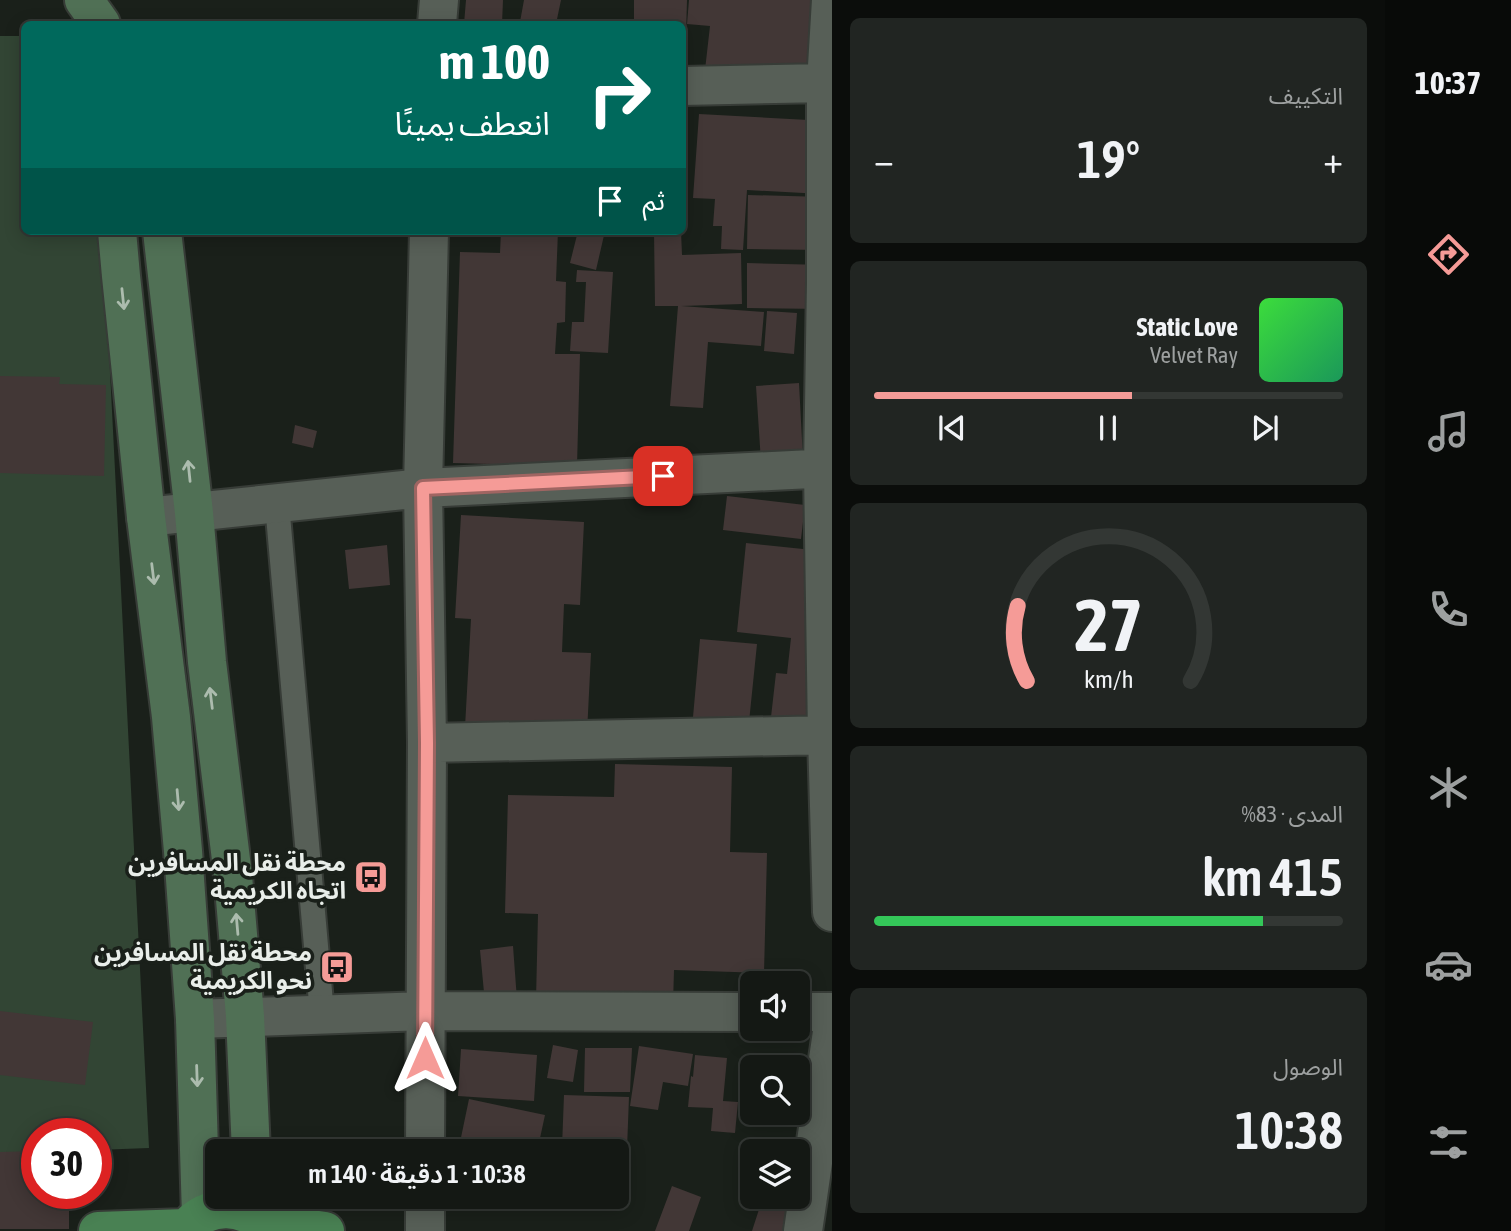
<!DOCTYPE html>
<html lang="ar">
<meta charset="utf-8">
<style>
:root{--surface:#141814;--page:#212522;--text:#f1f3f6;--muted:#9da0a0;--line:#333734;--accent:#f59b97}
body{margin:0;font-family:"Asap Condensed","Noto Sans Arabic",sans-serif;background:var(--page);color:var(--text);direction:rtl;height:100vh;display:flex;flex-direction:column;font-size:26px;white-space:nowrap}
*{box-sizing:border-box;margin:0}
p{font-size:23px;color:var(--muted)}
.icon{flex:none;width:38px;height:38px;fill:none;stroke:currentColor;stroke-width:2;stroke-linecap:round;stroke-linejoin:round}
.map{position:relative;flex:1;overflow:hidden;direction:ltr}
.side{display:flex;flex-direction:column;gap:18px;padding:18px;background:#0b0d0b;width:553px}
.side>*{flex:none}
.hud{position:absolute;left:21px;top:21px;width:665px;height:214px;border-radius:10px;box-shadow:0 4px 18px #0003,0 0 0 2px var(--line);direction:rtl;background:#00695c;color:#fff;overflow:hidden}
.tools{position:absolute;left:740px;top:971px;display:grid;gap:14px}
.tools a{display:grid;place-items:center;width:70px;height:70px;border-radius:10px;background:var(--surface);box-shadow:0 4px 18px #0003,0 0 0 2px var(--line);font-size:35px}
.speed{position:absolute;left:21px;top:1118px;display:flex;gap:14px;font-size:35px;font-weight:700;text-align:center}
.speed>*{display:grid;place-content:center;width:91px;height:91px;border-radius:50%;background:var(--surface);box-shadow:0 4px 18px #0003,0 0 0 2px var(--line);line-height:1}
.speed .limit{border:10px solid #d22;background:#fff;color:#111}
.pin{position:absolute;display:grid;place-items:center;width:60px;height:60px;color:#fff;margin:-30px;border-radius:14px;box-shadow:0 4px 10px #0006}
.me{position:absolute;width:77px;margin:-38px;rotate:0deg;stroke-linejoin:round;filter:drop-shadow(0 0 5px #0008)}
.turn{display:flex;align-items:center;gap:24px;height:147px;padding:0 21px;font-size:32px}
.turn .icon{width:91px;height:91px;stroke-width:2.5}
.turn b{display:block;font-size:49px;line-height:60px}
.then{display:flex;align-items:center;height:66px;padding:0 21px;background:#0003;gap:14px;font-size:26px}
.big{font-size:52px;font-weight:600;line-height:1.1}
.side .tile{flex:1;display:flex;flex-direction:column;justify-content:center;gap:10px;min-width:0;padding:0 24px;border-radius:10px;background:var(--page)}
.side .dial{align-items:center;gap:0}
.dial svg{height:182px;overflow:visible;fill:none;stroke:var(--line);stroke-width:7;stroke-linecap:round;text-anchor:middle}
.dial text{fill:var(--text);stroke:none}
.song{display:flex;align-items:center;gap:21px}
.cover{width:84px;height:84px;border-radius:10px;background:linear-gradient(135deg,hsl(120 70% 55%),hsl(150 70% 35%))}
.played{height:7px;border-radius:4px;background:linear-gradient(90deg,var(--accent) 55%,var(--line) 55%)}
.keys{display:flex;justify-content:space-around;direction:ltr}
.heat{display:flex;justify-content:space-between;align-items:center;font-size:38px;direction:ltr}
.charge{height:10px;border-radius:5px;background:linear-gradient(90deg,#34c759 83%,var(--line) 0)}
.trip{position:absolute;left:205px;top:1139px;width:424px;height:70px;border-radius:10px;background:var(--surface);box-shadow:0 4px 18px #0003,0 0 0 2px var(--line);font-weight:600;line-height:70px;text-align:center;direction:rtl}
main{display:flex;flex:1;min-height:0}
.dock{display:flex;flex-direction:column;width:126px;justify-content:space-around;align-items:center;background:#080a08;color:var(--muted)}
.dock .icon{width:49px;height:49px}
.dock .current{color:var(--accent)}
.dock b{font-size:32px;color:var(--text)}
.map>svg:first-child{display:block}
</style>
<main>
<nav class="dock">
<b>10:37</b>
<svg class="icon current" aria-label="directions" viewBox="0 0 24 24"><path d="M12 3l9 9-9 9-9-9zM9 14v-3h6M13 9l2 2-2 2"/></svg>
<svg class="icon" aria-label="music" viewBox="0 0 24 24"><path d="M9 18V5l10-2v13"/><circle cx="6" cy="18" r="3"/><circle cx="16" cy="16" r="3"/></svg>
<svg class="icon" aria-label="phone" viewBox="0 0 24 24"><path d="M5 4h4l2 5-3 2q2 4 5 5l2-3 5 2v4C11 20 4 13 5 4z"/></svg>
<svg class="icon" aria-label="climate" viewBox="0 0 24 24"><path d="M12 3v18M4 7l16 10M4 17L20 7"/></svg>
<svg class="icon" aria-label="car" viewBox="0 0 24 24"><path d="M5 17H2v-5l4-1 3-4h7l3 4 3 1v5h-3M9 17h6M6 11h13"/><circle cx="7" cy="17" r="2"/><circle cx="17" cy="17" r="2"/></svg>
<svg class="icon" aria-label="filters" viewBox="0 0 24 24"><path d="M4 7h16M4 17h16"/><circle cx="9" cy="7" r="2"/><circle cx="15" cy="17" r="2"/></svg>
</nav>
<section class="side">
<div class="tile"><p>التكييف</p>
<div class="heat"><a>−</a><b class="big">19°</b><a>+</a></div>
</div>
<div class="tile">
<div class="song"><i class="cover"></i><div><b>Static Love</b><p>Velvet Ray</p></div></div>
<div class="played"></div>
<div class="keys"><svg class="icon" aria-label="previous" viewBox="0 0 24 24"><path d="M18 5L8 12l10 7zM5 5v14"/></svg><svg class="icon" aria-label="pause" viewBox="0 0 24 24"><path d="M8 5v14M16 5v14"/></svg><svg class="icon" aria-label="next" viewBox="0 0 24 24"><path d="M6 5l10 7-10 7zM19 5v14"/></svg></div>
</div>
<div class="tile dial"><svg viewBox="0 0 100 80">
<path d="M14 69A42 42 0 1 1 86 69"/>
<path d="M14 69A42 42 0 0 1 10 36" stroke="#f59b97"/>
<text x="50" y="56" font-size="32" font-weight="700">27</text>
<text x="50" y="72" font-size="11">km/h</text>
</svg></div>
<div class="tile"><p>المدى · 83%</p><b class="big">415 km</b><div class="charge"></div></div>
<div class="tile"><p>الوصول</p><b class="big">10:38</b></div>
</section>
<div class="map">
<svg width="832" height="1231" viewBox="0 0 832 1231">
<rect width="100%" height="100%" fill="#1a201a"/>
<path fill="#324534" d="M 0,36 L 24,36 L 24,231 L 103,231 L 149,1148 L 96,1150 L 96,1134 L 37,1134 L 37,1152 L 0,1154 Z"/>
<path fill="#423736" d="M 466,0 L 503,0 L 502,24 L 464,24 Z
M 524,0 L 561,0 L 556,24 L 536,24 L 520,22 Z
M 634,0 L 687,0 L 685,70 L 682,70 L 682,24 L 634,24 Z
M 689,0 L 830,0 L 821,82 L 705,70 L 710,26 L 687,24 Z
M 699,114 L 827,121 L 822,194 L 747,190 L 743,250 L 721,249 L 722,226 L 713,226 L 715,199 L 693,198 Z
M 748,195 L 824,197 L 823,250 L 747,249 Z
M 501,231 L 558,231 L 556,281 L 566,282 L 565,322 L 557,323 L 555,354 L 580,354 L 577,466 L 453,463 L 460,252 L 500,253 Z
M 578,231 L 605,231 L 596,270 L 570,263 Z
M 654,231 L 681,231 L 682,255 L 741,253 L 742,304 L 681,306 L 764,312 L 761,346 L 708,342 L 703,408 L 670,406 L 678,306 L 655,306 Z
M 747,263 L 826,265 L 825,309 L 747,308 Z
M 577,270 L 613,272 L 608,353 L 570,351 L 572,322 L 584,322 L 586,282 L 576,282 Z
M 767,311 L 797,313 L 794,354 L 764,351 Z
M 0,376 L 60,377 L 59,384 L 106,385 L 104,476 L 0,473 Z
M 799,383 L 803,459 L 761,462 L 756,386 Z
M 295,425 L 317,431 L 313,448 L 292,443 Z
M 727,496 L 805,505 L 801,539 L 723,530 Z
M 461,515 L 584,522 L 580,605 L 564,604 L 562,652 L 591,653 L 587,733 L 465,727 L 471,619 L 455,618 Z
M 746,543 L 832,552 L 815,721 L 771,717 L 776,673 L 787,674 L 791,638 L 737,632 Z
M 387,545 L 390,585 L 349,589 L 345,550 Z
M 700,639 L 757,644 L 749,722 L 693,717 Z
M 615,764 L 732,767 L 730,852 L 767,853 L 764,973 L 674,970 L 673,1004 L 536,1000 L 538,914 L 505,913 L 508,795 L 614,797 Z
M 513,946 L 517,1000 L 485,1003 L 480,950 Z
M 0,1011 L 93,1022 L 85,1085 L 0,1075 Z
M 553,1045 L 578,1050 L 573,1082 L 547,1078 Z
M 639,1046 L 693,1054 L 688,1086 L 663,1082 L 658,1110 L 630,1106 Z
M 585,1048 L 632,1048 L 630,1092 L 584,1092 Z
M 461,1049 L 537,1055 L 534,1101 L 458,1096 Z
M 695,1055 L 727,1058 L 723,1101 L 738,1102 L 735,1133 L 711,1131 L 713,1108 L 688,1107 L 691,1076 L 693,1077 Z
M 564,1095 L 629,1097 L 626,1175 L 616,1175 L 616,1152 L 584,1152 L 584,1148 L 562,1147 Z
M 469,1099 L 545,1115 L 537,1152 L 458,1152 Z
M 37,1151 L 37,1194 L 69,1194 L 69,1229 L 0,1229 L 0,1152 Z
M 672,1186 L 701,1197 L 689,1231 L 655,1231 Z
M 763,1197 L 798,1197 L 809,1231 L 752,1231 Z"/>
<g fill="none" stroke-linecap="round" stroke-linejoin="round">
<g stroke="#373c37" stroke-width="28">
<path id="service" d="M 277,504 L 322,1014"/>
</g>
<g stroke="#373c37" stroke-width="42">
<path id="minor" d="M 831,0 L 826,83 L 826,282 L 823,469 L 827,735 L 832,912
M 437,24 L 439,0
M 682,86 L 826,83
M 146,517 L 423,488 L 832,468
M 427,743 L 832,735
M 798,1012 L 832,1012
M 195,1019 L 425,1011 L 752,1012
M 425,1152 L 427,743 L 423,488 L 429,231
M 425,1197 L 425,1231
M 803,1231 L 832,1032"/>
</g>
<g stroke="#373c37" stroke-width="42">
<path id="secondary" d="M 84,0 L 101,24
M 117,231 L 121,276 L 146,517 L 171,717 L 183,851 L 195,1019 L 201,1216
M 162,231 L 194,513 L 207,662 L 233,876 L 245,1016 L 251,1152"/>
</g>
<g stroke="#373c37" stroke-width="42">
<path id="primary" d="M 263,1222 L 325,1231
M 98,1231 L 186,1228
M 184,1231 C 208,1200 246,1204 271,1231"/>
</g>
<use href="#service" stroke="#575f57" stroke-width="24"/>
<use href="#minor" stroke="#575f57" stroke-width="38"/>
<use href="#secondary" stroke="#507055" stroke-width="38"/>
<use href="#primary" stroke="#498153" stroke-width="38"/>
</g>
<defs><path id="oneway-shaft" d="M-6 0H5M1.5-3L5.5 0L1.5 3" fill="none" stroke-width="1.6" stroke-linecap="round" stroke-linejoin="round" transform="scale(1.75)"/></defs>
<g stroke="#acbcae">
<use href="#oneway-shaft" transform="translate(123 299) rotate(84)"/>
<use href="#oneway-shaft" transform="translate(189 471) rotate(-96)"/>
<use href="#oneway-shaft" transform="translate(153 574) rotate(83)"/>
<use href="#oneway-shaft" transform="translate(211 698) rotate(-97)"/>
<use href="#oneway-shaft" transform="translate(178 800) rotate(85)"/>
<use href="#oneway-shaft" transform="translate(237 924) rotate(-95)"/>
<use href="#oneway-shaft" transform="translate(197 1076) rotate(88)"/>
</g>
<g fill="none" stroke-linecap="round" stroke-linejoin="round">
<g stroke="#9f6562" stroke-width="18">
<path id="route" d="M 425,1058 L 427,743 L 423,488 L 663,476"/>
</g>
<use href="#route" stroke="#f59b97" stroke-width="12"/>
</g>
<defs>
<g id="bus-square" transform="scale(1.75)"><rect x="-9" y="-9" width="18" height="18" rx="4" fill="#f59b97" stroke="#1a201a"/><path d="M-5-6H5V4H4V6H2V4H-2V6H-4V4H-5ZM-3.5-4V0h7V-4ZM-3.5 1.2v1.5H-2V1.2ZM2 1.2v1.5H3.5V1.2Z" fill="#111"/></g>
</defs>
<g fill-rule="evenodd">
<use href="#bus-square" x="371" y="877"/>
<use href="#bus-square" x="337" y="967"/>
</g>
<g text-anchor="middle" stroke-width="7" stroke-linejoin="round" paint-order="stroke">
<g font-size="24" font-weight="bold" fill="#e9eeea" stroke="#1a201a" text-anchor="end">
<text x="346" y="871">محطة نقل المسافرين<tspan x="346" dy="28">اتجاه الكريمية</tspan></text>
<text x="312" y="961">محطة نقل المسافرين<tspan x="312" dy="28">نحو الكريمية</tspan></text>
</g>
</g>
</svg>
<div class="tools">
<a><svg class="icon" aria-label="sound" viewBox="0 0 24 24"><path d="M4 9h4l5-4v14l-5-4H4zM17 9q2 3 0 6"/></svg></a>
<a><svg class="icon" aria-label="search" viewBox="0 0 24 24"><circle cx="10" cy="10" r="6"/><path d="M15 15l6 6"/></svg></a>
<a><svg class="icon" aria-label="layers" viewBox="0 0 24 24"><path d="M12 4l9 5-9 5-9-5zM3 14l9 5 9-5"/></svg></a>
</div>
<div class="speed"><div class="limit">30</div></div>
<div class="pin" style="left:663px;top:476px;background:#d93025"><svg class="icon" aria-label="arrive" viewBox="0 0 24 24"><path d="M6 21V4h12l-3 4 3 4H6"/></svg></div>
<svg class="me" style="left:425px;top:1058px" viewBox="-20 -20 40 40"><path d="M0-17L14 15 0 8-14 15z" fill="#f59b97" stroke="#fff" stroke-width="4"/></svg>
<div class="trip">10:38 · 1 دقيقة · 140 m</div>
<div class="hud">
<div class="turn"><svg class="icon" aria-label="right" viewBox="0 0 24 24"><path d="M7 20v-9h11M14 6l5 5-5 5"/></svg><div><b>100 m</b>انعطف يمينًا</div></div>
<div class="then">ثم<svg class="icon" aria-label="arrive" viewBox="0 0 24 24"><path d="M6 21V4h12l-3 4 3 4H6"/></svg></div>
</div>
</div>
</main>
